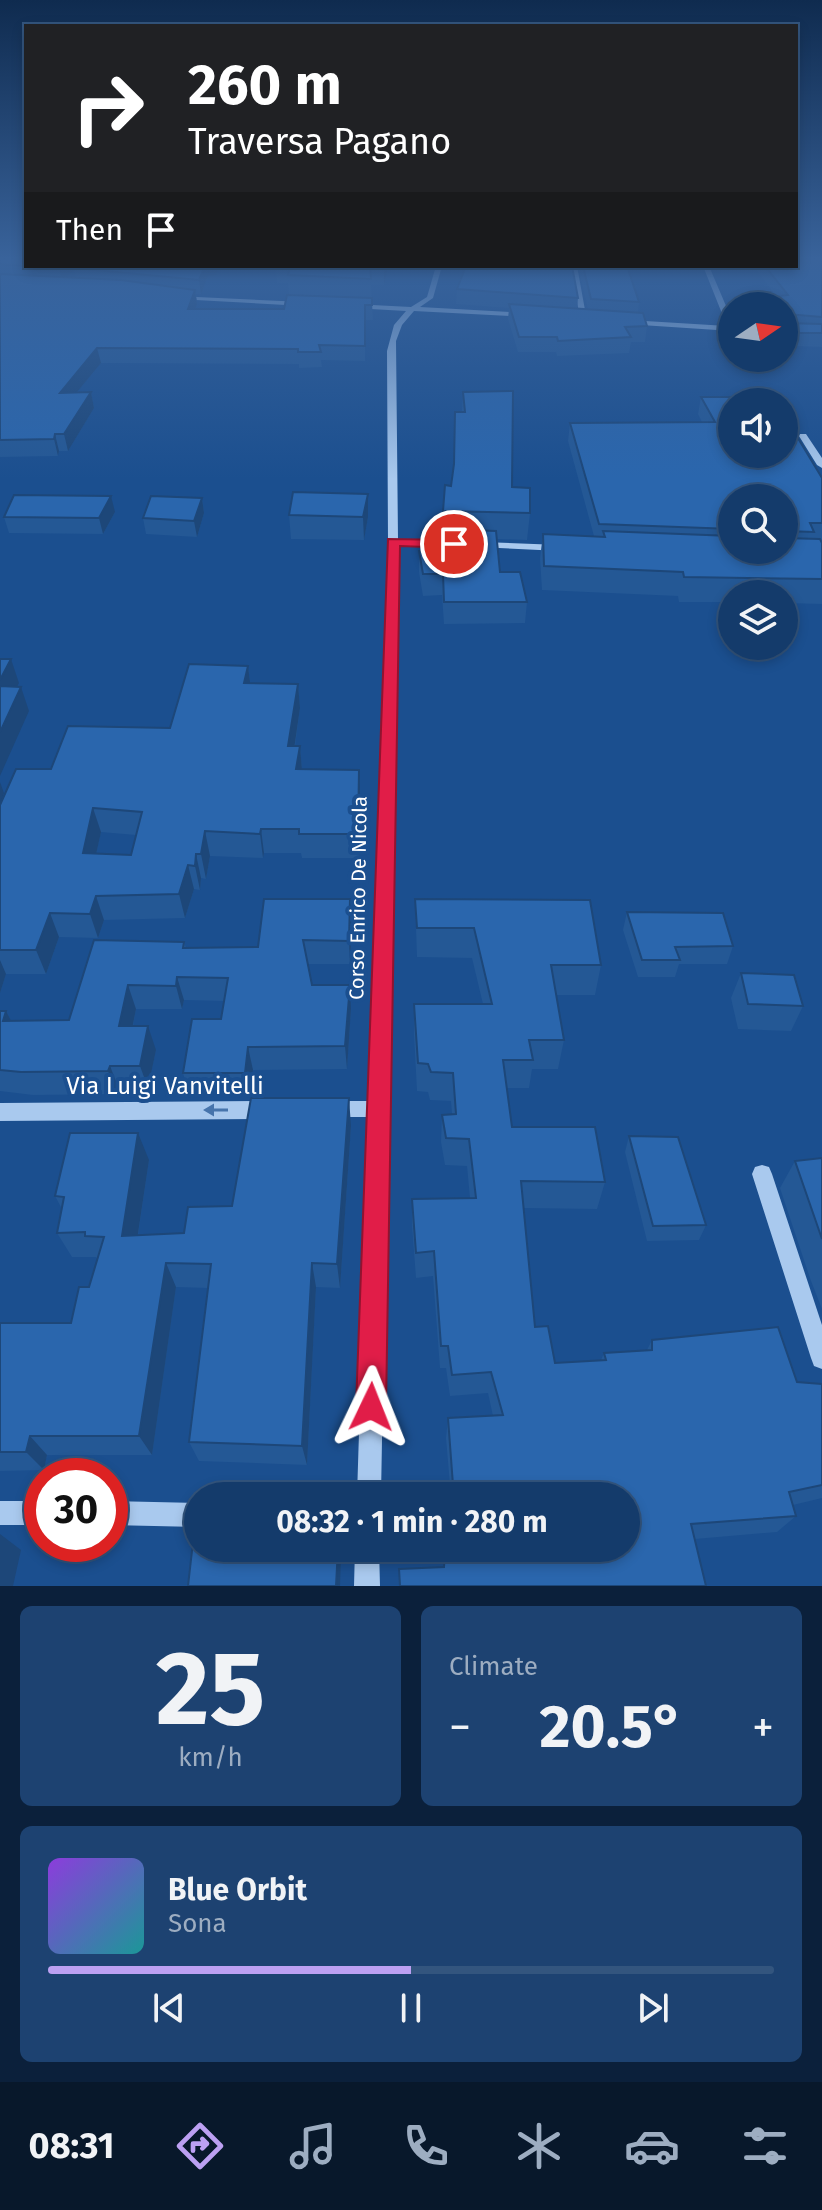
<!DOCTYPE html>
<meta charset="utf-8">
<style>
:root{--surface:#143b6b;--page:#1d4271;--text:#f1f3f6;--muted:#9dadc1;--line:#33557e;--accent:#bca0f2}
body{margin:0;font-family:"Fira Sans",sans-serif;background:var(--page);color:var(--text);height:100vh;display:flex;flex-direction:column;font-size:30px;white-space:nowrap}
*{box-sizing:border-box;margin:0}
p{font-size:26px;color:var(--muted)}
.icon{flex:none;width:44px;height:44px;fill:none;stroke:currentColor;stroke-width:2;stroke-linecap:round;stroke-linejoin:round}
.map{position:relative;height:1586px;overflow:hidden}
.side{display:flex;flex-direction:column;gap:20px;padding:20px;background:#0b203b;flex:1}
.side>*{flex:none}
.guide{position:absolute;left:24px;top:24px;width:774px;height:244px;border-radius:0px;box-shadow:0 4px 12px #0003,0 0 0 2px var(--line);background:#202124;color:#fff;overflow:hidden}
.needle{width:52px;rotate:77deg}
.buttons{position:absolute;left:718px;top:292px;display:grid;gap:16px}
.buttons a{display:grid;place-items:center;width:80px;height:80px;border-radius:50%;background:var(--surface);box-shadow:0 4px 12px #0003,0 0 0 2px var(--line);font-size:40px}
.speed{position:absolute;left:24px;top:1458px;display:flex;gap:16px;font-size:40px;font-weight:700;text-align:center}
.speed>*{display:grid;place-content:center;width:104px;height:104px;border-radius:50%;background:var(--surface);box-shadow:0 4px 12px #0003,0 0 0 2px var(--line);line-height:1}
.speed .limit{border:12px solid #d22;background:#fff;color:#111}
.pin{position:absolute;display:grid;place-items:center;width:68px;height:68px;color:#fff;margin:-34px;border:4px solid #fff;border-radius:50%;box-shadow:0 2px 8px #0007}
.me{position:absolute;width:88px;margin:-44px;rotate:2deg;stroke-linejoin:round;filter:drop-shadow(0 0 6px #0008)}
.turn{display:flex;align-items:center;gap:28px;height:168px;padding:0 32px;font-size:36px}
.turn .icon{width:104px;height:104px;stroke-width:2.5}
.turn b{display:block;font-size:56px;line-height:68px}
.then{display:flex;align-items:center;height:76px;padding:0 32px;background:#0003;gap:16px;font-size:30px}
.big{font-size:60px;font-weight:700;line-height:1.1}
.side .tile{flex:1;display:flex;flex-direction:column;justify-content:center;gap:12px;min-width:0;padding:0 28px;border-radius:12px;background:var(--page)}
.side .dial{align-items:center;gap:0}
.dial b{font-size:104px;line-height:1}
.song{display:flex;align-items:center;gap:24px}
.cover{width:96px;height:96px;border-radius:12px;background:linear-gradient(135deg,hsl(270 70% 55%),hsl(180 70% 35%))}
.played{height:8px;border-radius:4px;background:linear-gradient(90deg,var(--accent) 50%,var(--line) 50%)}
.keys{display:flex;justify-content:space-around;direction:ltr}
.heat{display:flex;justify-content:space-between;align-items:center;font-size:44px;direction:ltr}
.side .tiles{flex:1;display:grid;gap:20px;grid-template-columns:1fr 1fr}
.tile:last-child{grid-column:span 2}
.trip{position:absolute;left:184px;top:1482px;width:456px;height:80px;border-radius:40px;background:var(--surface);box-shadow:0 4px 12px #0003,0 0 0 2px var(--line);font-weight:700;line-height:80px;text-align:center}
.dock{display:flex;height:128px;justify-content:space-around;align-items:center;background:#08182b;color:var(--muted)}
.dock .icon{width:56px;height:56px}
.dock .on{color:var(--accent)}
.dock b{font-size:36px;color:var(--text)}
.map>svg:first-child{display:block}
</style>
<div class="map">
<svg width="822" height="1586" viewBox="0 0 822 1586">
<rect width="100%" height="100%" fill="#1b4f8f"/>
<g fill="none" stroke-linecap="round" stroke-linejoin="round">
<path fill="#a9c9ee" fill-rule="evenodd" d="M 436,266 L 442,266 L 433,298 L 420,307 L 528,313 L 532,315 L 528,317 L 414,311 L 402,325 L 396,341 L 398,539 L 444,541 L 449,544 L 444,547 L 398,545 L 381,1496 L 357,1496 L 369,1117 L 331,1117 L 324,1115 L 322,1109 L 324,1103 L 331,1101 L 370,1101 L 388,542 L 387,351 L 394,325 L 406,311 L 353,308 L 349,306 L 353,304 L 411,307 L 427,297 Z
M 571,266 L 577,266 L 587,321 L 580,319 Z
M 703,266 L 709,266 L 732,320 L 732,331 L 626,324 L 626,320 L 629,320 L 727,326 Z
M 175,296 L 304,302 L 308,304 L 304,306 L 177,299 Z
M 800,434 L 806,434 L 822,458 L 822,468 L 817,465 L 799,436 Z
M 481,542 L 560,545 L 565,548 L 560,551 L 477,547 L 477,543 Z
M 266,1101 L 273,1104 L 275,1110 L 273,1116 L 266,1119 L 0,1121 L 0,1103 Z
M 762,1165 L 769,1167 L 772,1174 L 822,1325 L 822,1369 L 814,1366 L 811,1358 L 752,1174 L 755,1167 Z
M 0,1501 L 42,1501 L 42,1525 L 0,1525 Z
M 110,1501 L 198,1503 L 198,1527 L 110,1525 Z
M 355,1548 L 379,1548 L 380,1586 L 354,1586 Z"/>
</g>
<path fill="#245895" fill-rule="evenodd" d="M 0,257 L 26,266 L 219,266 L 216,275 L 208,276 L 201,294 L 196,294 L 197,304 L 195,309 L 284,309 L 289,295 L 288,283 L 277,283 L 276,266 L 388,266 L 384,285 L 371,285 L 373,320 L 365,320 L 365,361 L 321,360 L 322,367 L 299,368 L 299,364 L 101,363 L 77,392 L 91,392 L 94,408 L 68,451 L 59,451 L 58,456 L 0,457 ZM 74,269 L 76,278 L 66,277 Z
M 822,257 L 822,347 L 794,346 L 791,341 L 784,341 L 784,306 L 761,306 L 763,298 L 776,296 L 753,266 L 796,266 Z
M 578,266 L 627,266 L 639,302 L 638,313 L 647,326 L 645,342 L 631,342 L 629,353 L 557,356 L 556,352 L 518,352 L 508,319 L 509,308 L 456,304 L 457,289 L 578,298 L 577,309 L 588,309 Z
M 463,392 L 512,487 L 530,513 L 527,540 L 497,539 L 500,572 L 527,602 L 525,623 L 444,624 L 442,595 L 423,596 L 419,572 L 419,551 L 427,551 L 428,537 L 441,537 L 443,511 L 451,486 L 462,412 Z
M 701,397 L 732,402 L 822,478 L 822,604 L 784,603 L 784,594 L 732,594 L 732,602 L 679,602 L 678,596 L 542,590 L 540,558 L 543,534 L 594,536 L 568,441 L 570,423 L 702,422 L 698,414 ZM 732,498 L 784,498 L 784,550 L 732,550 Z
M 202,498 L 204,513 L 197,537 L 146,534 L 143,518 Z
M 115,512 L 103,534 L 9,533 L 4,517 Z
M 289,515 L 368,517 L 364,540 L 291,539 Z
M 248,666 L 250,683 L 298,684 L 300,708 L 295,746 L 300,746 L 302,769 L 360,794 L 359,858 L 302,858 L 301,853 L 264,853 L 263,858 L 210,856 L 206,879 L 201,878 L 200,890 L 194,889 L 185,918 L 104,920 L 98,938 L 59,937 L 46,974 L 6,974 L 0,993 L 0,805 L 51,769 L 170,728 ZM 101,832 L 136,835 L 131,855 L 96,854 Z
M 350,899 L 352,923 L 350,964 L 308,964 L 312,985 L 351,1009 L 347,1069 L 253,1070 L 250,1096 L 190,1096 L 183,1073 L 221,1019 L 224,1001 L 184,1000 L 182,1009 L 136,1009 L 133,1026 L 156,1050 L 148,1088 L 119,1089 L 116,1094 L 33,1095 L 0,1091 L 0,1011 L 6,1011 L 11,1021 L 69,1020 L 184,942 L 186,948 L 258,947 Z
M 415,899 L 590,900 L 601,965 L 595,995 L 556,995 L 564,1040 L 558,1069 L 532,1069 L 529,1088 L 507,1088 L 512,1127 L 595,1127 L 605,1182 L 597,1209 L 524,1208 L 535,1327 L 548,1326 L 555,1363 L 601,1360 L 604,1353 L 647,1350 L 652,1340 L 778,1327 L 797,1382 L 822,1384 L 822,1498 L 793,1505 L 796,1516 L 777,1532 L 695,1539 L 706,1586 L 400,1586 L 399,1569 L 443,1567 L 443,1548 L 626,1548 L 626,1496 L 444,1496 L 445,1485 L 450,1485 L 446,1438 L 448,1418 L 493,1416 L 488,1393 L 450,1396 L 446,1368 L 440,1368 L 433,1276 L 416,1278 L 412,1225 L 412,1199 L 470,1198 L 467,1166 L 445,1165 L 441,1142 L 442,1115 L 452,1114 L 451,1101 L 430,1100 L 428,1092 L 417,1091 L 414,1034 L 414,1004 L 483,1004 L 472,958 L 417,957 Z
M 627,912 L 733,946 L 727,964 L 679,964 L 675,977 L 638,977 L 623,930 Z
M 741,973 L 803,1006 L 791,1031 L 738,1029 L 731,998 Z
M 351,1126 L 340,1288 L 316,1287 L 307,1465 L 199,1461 L 189,1442 L 208,1288 L 176,1287 L 152,1455 L 47,1455 L 44,1470 L 0,1471 L 0,1323 L 71,1323 L 89,1287 L 97,1259 L 96,1257 L 72,1257 L 57,1233 L 62,1209 L 55,1196 L 149,1160 L 138,1235 L 184,1233 L 232,1206 Z
M 629,1136 L 706,1225 L 699,1240 L 647,1241 L 625,1152 Z
M 822,1158 L 822,1309 L 811,1281 L 780,1188 L 795,1161 Z"/>
<path fill="#1d4779" d="M 60,266 L 78,266 L 62,281 L 59,267 Z
M 205,266 L 219,266 L 216,275 L 208,276 L 201,294 L 199,280 Z
M 384,266 L 388,266 L 384,285 Z
M 195,290 L 197,304 L 190,323 L 188,309 Z
M 97,348 L 101,363 L 63,409 L 60,393 Z
M 91,392 L 94,408 L 68,451 L 64,434 Z
M 55,434 L 59,451 L 58,456 L 54,439 Z
M 368,494 L 368,517 L 364,540 L 363,517 Z
M 111,496 L 115,512 L 103,534 L 99,518 Z
M 202,498 L 204,513 L 197,537 L 194,521 Z
M 11,659 L 19,683 L 5,710 L 0,695 L 0,680 Z
M 248,666 L 251,690 L 244,683 Z
M 298,684 L 300,708 L 291,770 L 288,746 Z
M 21,687 L 29,711 L 0,776 L 0,732 Z
M 300,746 L 302,770 L 296,769 Z
M 359,770 L 360,794 L 359,858 L 358,834 Z
M 0,782 L 4,793 L 0,804 Z
M 93,808 L 101,832 L 91,877 L 83,853 Z
M 261,829 L 264,853 L 263,858 L 260,834 Z
M 205,831 L 210,856 L 206,879 L 201,854 Z
M 196,854 L 201,878 L 200,890 L 195,866 Z
M 188,865 L 194,889 L 185,918 L 179,894 Z
M 96,896 L 104,920 L 98,938 L 90,914 Z
M 350,899 L 352,923 L 350,964 L 349,941 Z
M 50,913 L 59,937 L 46,974 L 36,950 Z
M 0,960 L 6,974 L 0,993 Z
M 177,977 L 184,1000 L 182,1009 L 176,986 Z
M 128,985 L 136,1009 L 128,1049 L 119,1026 Z
M 350,985 L 351,1009 L 347,1069 L 345,1046 Z
M 6,1011 L 18,1034 L 3,1021 Z
M 148,1026 L 156,1050 L 148,1088 L 140,1066 Z
M 248,1047 L 253,1070 L 250,1096 L 245,1073 Z
M 110,1066 L 119,1089 L 116,1094 L 108,1071 Z
M 349,1098 L 351,1126 L 340,1288 L 337,1264 Z
M 138,1133 L 149,1160 L 134,1260 L 122,1236 Z
M 166,1263 L 176,1287 L 152,1455 L 139,1436 Z
M 312,1263 L 316,1287 L 307,1465 L 302,1446 Z
M 30,1436 L 47,1455 L 44,1470 L 26,1452 Z
M 0,1534 L 21,1550 L 13,1586 L 0,1586 Z
M 338,1548 L 340,1548 L 341,1554 L 340,1586 L 336,1586 Z"/>
<path fill="#2a66ad" stroke="#1d4779" stroke-width="2" fill-rule="evenodd" d="M 0,257 L 26,257 L 26,266 L 0,264 Z
M 796,257 L 822,257 L 822,317 L 787,314 L 785,323 L 822,324 L 822,333 L 797,333 L 794,328 L 788,328 L 784,323 L 784,306 L 769,306 L 763,298 L 788,295 L 765,266 L 796,266 Z
M 76,266 L 205,266 L 199,280 L 74,268 Z
M 290,266 L 370,266 L 371,279 L 288,275 Z
M 466,266 L 572,266 L 578,298 L 457,289 Z
M 583,266 L 627,266 L 639,302 L 591,299 Z
M 0,274 L 121,280 L 195,290 L 188,309 L 284,309 L 287,295 L 372,298 L 372,305 L 365,305 L 365,346 L 319,345 L 321,352 L 298,352 L 298,349 L 97,348 L 60,393 L 91,392 L 64,434 L 55,434 L 54,439 L 0,440 Z
M 509,304 L 643,313 L 647,326 L 625,327 L 631,337 L 558,341 L 557,337 L 519,337 Z
M 513,391 L 512,487 L 530,488 L 530,513 L 443,511 L 445,485 L 451,486 L 454,464 L 455,412 L 465,412 L 463,392 Z
M 701,397 L 762,397 L 766,402 L 732,402 L 732,454 L 784,454 L 784,430 L 793,430 L 822,478 L 822,523 L 810,523 L 814,532 L 784,531 L 784,498 L 732,498 L 732,529 L 599,524 L 570,423 L 715,422 Z
M 293,492 L 368,494 L 363,517 L 289,515 Z
M 14,495 L 111,496 L 99,518 L 4,517 Z
M 151,496 L 202,498 L 194,521 L 143,518 Z
M 442,529 L 496,531 L 500,572 L 520,572 L 527,602 L 444,602 L 443,574 L 423,574 L 419,551 L 434,551 L 428,537 L 441,537 Z
M 603,531 L 732,536 L 732,550 L 784,550 L 784,538 L 820,539 L 822,543 L 822,579 L 684,577 L 683,572 L 544,566 L 543,534 L 605,537 Z
M 0,659 L 11,659 L 0,680 Z
M 189,664 L 248,666 L 244,683 L 298,684 L 288,746 L 300,746 L 296,769 L 359,770 L 358,834 L 299,834 L 299,829 L 261,829 L 260,834 L 205,831 L 201,854 L 196,854 L 195,866 L 188,865 L 179,894 L 96,896 L 90,914 L 50,913 L 36,950 L 0,950 L 0,805 L 16,769 L 51,769 L 68,726 L 170,728 ZM 93,808 L 142,812 L 131,855 L 83,853 Z
M 0,686 L 21,687 L 0,732 Z
M 264,899 L 350,899 L 349,941 L 303,940 L 312,985 L 350,985 L 345,1046 L 248,1047 L 245,1073 L 183,1073 L 192,1019 L 221,1019 L 228,978 L 177,977 L 176,986 L 128,985 L 119,1026 L 148,1026 L 140,1066 L 110,1066 L 108,1071 L 21,1072 L 0,1070 L 0,1011 L 6,1011 L 3,1021 L 69,1020 L 94,940 L 184,942 L 183,948 L 258,947 Z
M 415,899 L 590,900 L 601,965 L 551,965 L 564,1040 L 529,1040 L 533,1060 L 503,1060 L 512,1127 L 595,1127 L 605,1182 L 521,1181 L 535,1327 L 548,1326 L 555,1363 L 606,1360 L 604,1353 L 652,1350 L 652,1340 L 778,1327 L 797,1382 L 822,1384 L 822,1485 L 789,1492 L 796,1516 L 691,1524 L 706,1586 L 400,1586 L 399,1569 L 444,1567 L 445,1548 L 626,1548 L 626,1496 L 445,1496 L 445,1485 L 453,1485 L 448,1418 L 503,1415 L 491,1372 L 452,1375 L 448,1346 L 441,1346 L 434,1251 L 416,1253 L 412,1199 L 476,1198 L 469,1139 L 446,1138 L 442,1115 L 456,1114 L 453,1073 L 431,1072 L 428,1064 L 418,1063 L 414,1004 L 492,1004 L 474,928 L 417,928 Z
M 627,912 L 723,913 L 733,946 L 675,947 L 680,960 L 642,960 Z
M 741,973 L 794,975 L 803,1006 L 748,1004 Z
M 251,1098 L 349,1098 L 337,1264 L 312,1263 L 302,1446 L 189,1442 L 211,1264 L 166,1263 L 139,1436 L 30,1436 L 26,1452 L 0,1452 L 0,1323 L 71,1323 L 79,1287 L 89,1287 L 104,1237 L 85,1236 L 85,1232 L 57,1233 L 64,1197 L 55,1196 L 70,1133 L 138,1133 L 122,1236 L 184,1233 L 188,1207 L 232,1206 Z
M 629,1136 L 678,1137 L 706,1225 L 653,1226 Z
M 822,1158 L 822,1239 L 795,1161 Z
M 193,1542 L 198,1542 L 198,1548 L 338,1548 L 336,1586 L 188,1586 Z"/>
<defs><path id="oneway-solid" d="M-6-.8H1V-3.2L6.5 0L1 3.2V.8H-6Z" transform="scale(2)"/></defs>
<use fill="#4674ac" href="#oneway-solid" transform="translate(216 1110) rotate(180)"/>
<linearGradient id="sky" x2="0" y2="1"><stop stop-color="#0f2b4f"/><stop offset="0.54" stop-color="#39639b"/><stop offset="1" stop-color="#39639b" stop-opacity="0"/></linearGradient>
<rect width="822" height="479" fill="url(#sky)"/>
<path fill="#e11d48" stroke="#92132f" stroke-width="2" d="M 388,539 L 454,540 L 461,544 L 454,548 L 400,546 L 386,1407 L 381,1417 L 371,1421 L 360,1417 L 356,1407 Z"/>
<g text-anchor="middle" stroke-width="8" stroke-linejoin="round" paint-order="stroke">
<g font-size="20" fill="#fff" stroke="#1b4f8f">
<text transform="translate(358 898) rotate(-89)" y="7">Corso Enrico De Nicola</text>
</g>
<g font-size="24" fill="#fff" stroke="#1b4f8f">
<text x="165" y="1094">Via Luigi Vanvitelli</text>
</g>
</g>
</svg>
<div class="buttons">
<a><svg class="needle" viewBox="-14 -14 28 28"><path d="M0-13l5 13h-10z" fill="#e53935"/><path d="M0 13l5-13h-10z" fill="#9dadc1"/></svg></a>
<a><svg class="icon" aria-label="sound" viewBox="0 0 24 24"><path d="M4 9h4l5-4v14l-5-4H4zM17 9q2 3 0 6"/></svg></a>
<a><svg class="icon" aria-label="search" viewBox="0 0 24 24"><circle cx="10" cy="10" r="6"/><path d="M15 15l6 6"/></svg></a>
<a><svg class="icon" aria-label="layers" viewBox="0 0 24 24"><path d="M12 4l9 5-9 5-9-5zM3 14l9 5 9-5"/></svg></a>
</div>
<div class="speed"><div class="limit">30</div></div>
<div class="pin" style="left:454px;top:544px;background:#d93025"><svg class="icon" aria-label="arrive" viewBox="0 0 24 24"><path d="M6 21V4h12l-3 4 3 4H6"/></svg></div>
<svg class="me" style="left:371px;top:1407px" viewBox="-20 -20 40 40"><path d="M0-17L14 15 0 8-14 15z" fill="#e11d48" stroke="#fff" stroke-width="4"/></svg>
<div class="trip">08:32 · 1 min · 280 m</div>
<div class="guide">
<div class="turn"><svg class="icon" aria-label="right" viewBox="0 0 24 24"><path d="M7 20v-9h11M14 6l5 5-5 5"/></svg><div><b>260 m</b>Traversa Pagano</div></div>
<div class="then">Then<svg class="icon" aria-label="arrive" viewBox="0 0 24 24"><path d="M6 21V4h12l-3 4 3 4H6"/></svg></div>
</div>
</div>
<section class="side">
<div class="tiles">
<div class="tile dial"><b>25</b><p>km/h</p></div>
<div class="tile"><p>Climate</p>
<div class="heat"><a>−</a><b class="big">20.5°</b><a>+</a></div>
</div>
<div class="tile">
<div class="song"><i class="cover"></i><div><b>Blue Orbit</b><p>Sona</p></div></div>
<div class="played"></div>
<div class="keys"><svg class="icon" aria-label="previous" viewBox="0 0 24 24"><path d="M18 5L8 12l10 7zM5 5v14"/></svg><svg class="icon" aria-label="pause" viewBox="0 0 24 24"><path d="M8 5v14M16 5v14"/></svg><svg class="icon" aria-label="next" viewBox="0 0 24 24"><path d="M6 5l10 7-10 7zM19 5v14"/></svg></div>
</div>
</div>
</section>
<nav class="dock">
<b>08:31</b>
<svg class="icon on" aria-label="directions" viewBox="0 0 24 24"><path d="M12 3l9 9-9 9-9-9zM9 14v-3h6M13 9l2 2-2 2"/></svg>
<svg class="icon" aria-label="music" viewBox="0 0 24 24"><path d="M9 18V5l10-2v13"/><circle cx="6" cy="18" r="3"/><circle cx="16" cy="16" r="3"/></svg>
<svg class="icon" aria-label="phone" viewBox="0 0 24 24"><path d="M5 4h4l2 5-3 2q2 4 5 5l2-3 5 2v4C11 20 4 13 5 4z"/></svg>
<svg class="icon" aria-label="climate" viewBox="0 0 24 24"><path d="M12 3v18M4 7l16 10M4 17L20 7"/></svg>
<svg class="icon" aria-label="car" viewBox="0 0 24 24"><path d="M5 17H2v-5l4-1 3-4h7l3 4 3 1v5h-3M9 17h6M6 11h13"/><circle cx="7" cy="17" r="2"/><circle cx="17" cy="17" r="2"/></svg>
<svg class="icon" aria-label="filters" viewBox="0 0 24 24"><path d="M4 7h16M4 17h16"/><circle cx="9" cy="7" r="2"/><circle cx="15" cy="17" r="2"/></svg>
</nav>
